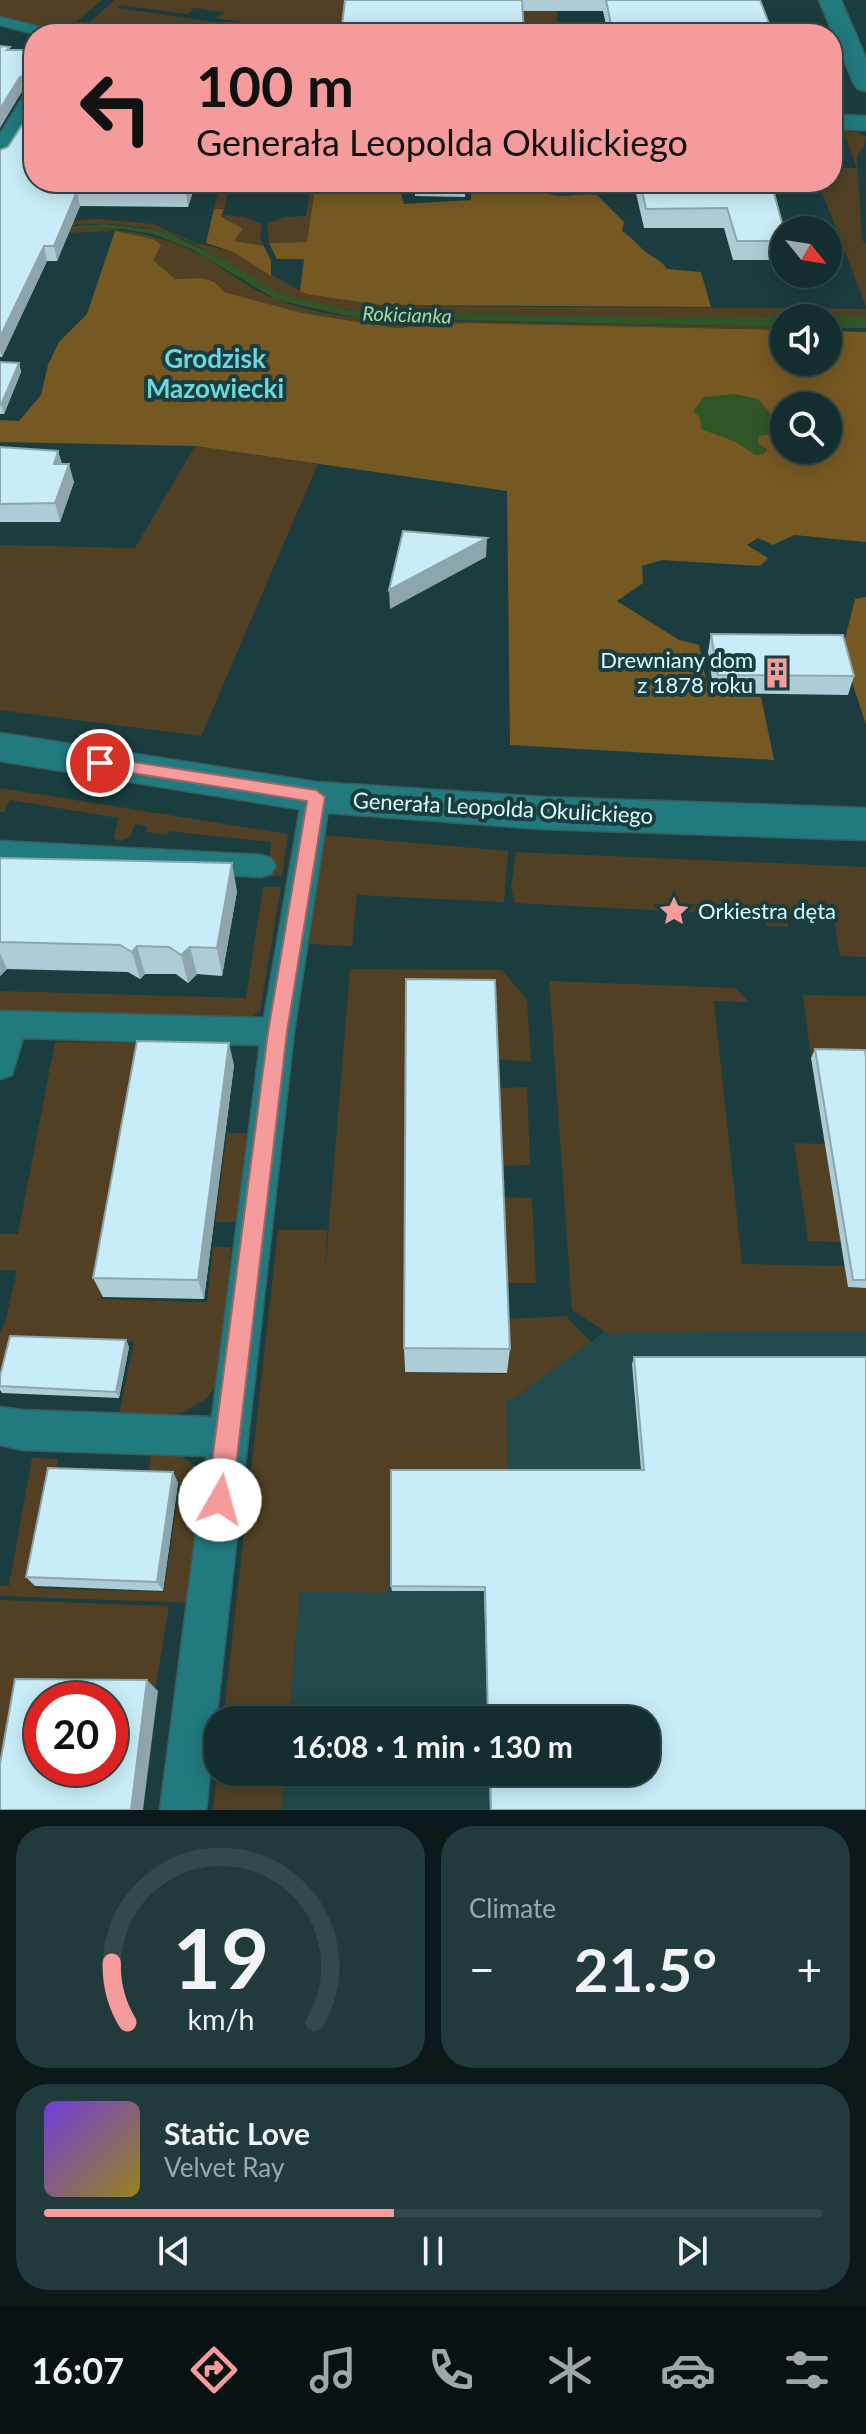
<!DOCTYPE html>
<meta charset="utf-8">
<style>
:root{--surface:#142e2f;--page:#213a3b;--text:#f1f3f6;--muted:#9da8aa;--line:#334a4b;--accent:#f59b9c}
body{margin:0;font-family:Lato,sans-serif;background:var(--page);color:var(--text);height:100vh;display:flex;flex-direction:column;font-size:30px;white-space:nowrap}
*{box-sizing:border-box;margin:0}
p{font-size:26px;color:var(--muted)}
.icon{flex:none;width:44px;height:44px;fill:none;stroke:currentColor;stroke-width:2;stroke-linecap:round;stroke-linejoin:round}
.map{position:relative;height:1810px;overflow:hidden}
.drawer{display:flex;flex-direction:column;gap:16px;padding:16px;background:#0b191a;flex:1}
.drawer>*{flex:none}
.banner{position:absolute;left:24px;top:24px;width:818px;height:168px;border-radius:32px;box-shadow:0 4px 20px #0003,0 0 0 2px var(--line);background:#f59b9c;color:#111;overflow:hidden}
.needle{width:52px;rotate:120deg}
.tools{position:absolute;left:770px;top:216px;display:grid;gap:16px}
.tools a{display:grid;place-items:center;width:72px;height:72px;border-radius:50%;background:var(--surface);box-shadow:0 4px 20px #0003,0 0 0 2px var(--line);font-size:40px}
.speed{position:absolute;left:24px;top:1682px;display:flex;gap:16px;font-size:40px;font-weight:700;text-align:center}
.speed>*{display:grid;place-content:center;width:104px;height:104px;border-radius:50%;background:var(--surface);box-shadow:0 4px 20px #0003,0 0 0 2px var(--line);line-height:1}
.speed .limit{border:12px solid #d22;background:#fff;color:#111}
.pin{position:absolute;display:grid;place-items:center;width:68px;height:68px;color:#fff;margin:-34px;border:4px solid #fff;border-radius:50%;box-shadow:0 2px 8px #0007}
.me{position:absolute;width:88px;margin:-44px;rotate:7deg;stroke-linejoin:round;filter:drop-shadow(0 0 6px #0008)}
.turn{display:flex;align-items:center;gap:28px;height:168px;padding:0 40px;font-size:36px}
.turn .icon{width:104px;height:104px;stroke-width:2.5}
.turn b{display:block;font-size:56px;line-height:68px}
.big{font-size:60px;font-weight:700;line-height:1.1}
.drawer .card{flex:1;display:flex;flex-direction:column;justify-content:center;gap:12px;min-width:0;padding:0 28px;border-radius:32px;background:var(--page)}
.drawer .dial{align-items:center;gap:0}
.dial svg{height:208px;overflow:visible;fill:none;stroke:var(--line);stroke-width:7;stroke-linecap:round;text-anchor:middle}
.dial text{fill:var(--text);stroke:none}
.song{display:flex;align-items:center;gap:24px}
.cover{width:96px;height:96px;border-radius:12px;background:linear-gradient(135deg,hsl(260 70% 55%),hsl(50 70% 35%))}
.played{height:8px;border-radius:4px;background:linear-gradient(90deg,var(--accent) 45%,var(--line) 45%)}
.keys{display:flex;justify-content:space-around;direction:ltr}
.heat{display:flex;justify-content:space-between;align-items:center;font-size:44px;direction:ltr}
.drawer .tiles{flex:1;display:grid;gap:16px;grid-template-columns:1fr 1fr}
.card:last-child{grid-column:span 2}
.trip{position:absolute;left:204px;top:1706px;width:456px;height:80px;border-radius:32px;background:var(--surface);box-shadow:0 4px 20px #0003,0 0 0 2px var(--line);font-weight:700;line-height:80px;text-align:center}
.menu{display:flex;height:128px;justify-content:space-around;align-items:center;background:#081213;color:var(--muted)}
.menu .icon{width:56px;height:56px}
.menu .current{color:var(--accent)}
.menu b{font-size:36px;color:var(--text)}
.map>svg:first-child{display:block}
</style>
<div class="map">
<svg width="866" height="1810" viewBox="0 0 866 1810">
<rect width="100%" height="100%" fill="#1b3d3f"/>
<path fill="#22494b" d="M 866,1314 L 866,1810 L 282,1810 L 285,1772 L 646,1772 L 646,1720 L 289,1720 L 300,1591 L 390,1473 L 508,1473 L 506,1399 L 513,1399 L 621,1320 Z"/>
<path fill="#514023" d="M 0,0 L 102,0 L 65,31 L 60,32 L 0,18 Z
M 115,0 L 357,0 L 338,25 L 380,29 L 383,34 L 333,34 L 327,30 L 321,34 L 214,18 L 226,13 L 189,7 L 193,10 L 187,14 L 120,5 L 117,8 L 297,34 L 76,34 Z
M 517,0 L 557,0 L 557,21 L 563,23 L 553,31 L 555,34 L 520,34 Z
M 843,131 L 856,132 L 866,136 L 865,145 L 857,156 L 862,240 L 866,244 L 866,306 L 818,182 L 832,182 L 832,168 L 857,168 Z
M 220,182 L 230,182 L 223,215 L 245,217 L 262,224 L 260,238 L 264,246 L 233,241 L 239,233 L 238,227 L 214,209 Z
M 311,182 L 316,182 L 307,242 L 269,243 L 267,224 L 285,217 L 306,216 Z
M 97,219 L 153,224 L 196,243 L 233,252 L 300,291 L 379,306 L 866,309 L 866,315 L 698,318 L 379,313 C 341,309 300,305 266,287 C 234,270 206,246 170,234 C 116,216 56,227 0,232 L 0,226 Z
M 72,228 C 123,228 165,234 209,260 C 227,271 243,284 262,293 C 299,311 342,317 383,320 L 784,327 L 784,330 L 467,323 L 396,328 L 302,313 L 224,292 C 212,274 195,279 175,279 L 153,260 L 153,239 L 114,231 L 0,236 Z
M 195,446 L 318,464 L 201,736 L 0,710 L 0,545 L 135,548 Z
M 0,788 L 288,834 L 282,876 L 268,876 L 271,842 L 168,831 L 167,835 L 146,832 L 147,826 L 135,824 L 130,837 L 120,841 L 114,838 L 118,818 L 10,800 L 4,812 L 0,812 Z
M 322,835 L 508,851 L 504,902 L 357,895 L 352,946 L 309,944 Z
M 516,852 L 866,867 L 866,957 L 840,956 L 834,919 L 789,917 L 788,927 L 767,926 L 765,916 L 515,903 L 511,887 Z
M 263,887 L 281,887 L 260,1010 L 250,1019 L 0,1012 L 0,991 L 246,998 Z
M 350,969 L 502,970 L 527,1000 L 531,1062 L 498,1059 L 407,1011 L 404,1372 L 508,1374 L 506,1319 L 566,1316 L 591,1342 L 513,1399 L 506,1399 L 508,1472 L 390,1472 L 388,1593 L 300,1591 L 289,1720 L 223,1720 L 278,1230 L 327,1230 L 325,1274 Z
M 549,981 L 736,988 L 749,1002 L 714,1001 L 742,1264 L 845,1266 L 848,1287 L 866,1288 L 866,1331 L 617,1333 L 612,1336 L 572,1310 Z
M 803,995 L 866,996 L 866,1089 L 811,1058 Z
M 55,1042 L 190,1043 L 143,1061 L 101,1299 L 207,1302 L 213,1247 L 231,1247 L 221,1378 L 207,1398 L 184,1412 L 158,1417 L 119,1414 L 134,1342 L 10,1338 L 0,1387 L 0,1332 L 5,1323 L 17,1270 L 0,1270 L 0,1234 L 18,1234 Z
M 527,1087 L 530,1165 L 502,1166 L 498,1088 Z
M 227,1133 L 247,1133 L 238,1222 L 215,1222 Z
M 794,1143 L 825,1144 L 841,1242 L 808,1241 Z
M 504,1197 L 532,1198 L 536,1283 L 506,1283 Z
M 151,1451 C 180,1452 196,1459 206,1487 L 193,1603 L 0,1596 L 0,1586 L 9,1586 L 32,1458 L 58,1459 L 34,1588 L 164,1592 L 180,1483 L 147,1481 Z
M 0,1600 L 169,1606 L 155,1690 L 30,1687 L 0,1810 Z
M 218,1766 L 218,1772 L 285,1772 L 282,1810 L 213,1810 Z"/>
<path fill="#765822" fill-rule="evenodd" d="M 316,182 L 401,182 L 399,188 L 404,204 L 471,200 L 471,182 L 530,182 C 548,204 572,192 597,195 L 624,222 L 622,231 C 633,238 638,246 647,253 C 655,259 662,261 667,269 L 701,272 L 711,307 L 379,305 L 307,294 L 300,291 L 304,259 L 277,259 L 269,243 L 307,242 Z
M 214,209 L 223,209 L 221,216 L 243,229 L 234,241 L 264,246 L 271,261 L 271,276 L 233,252 L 206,243 Z
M 115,231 L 153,239 L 161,245 L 153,260 L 175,279 C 195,279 212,274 224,292 L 302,313 L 396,328 L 466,323 L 784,330 L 784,362 L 828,362 L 828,331 L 866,332 L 866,542 L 794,535 L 773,545 L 758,538 L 747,545 L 768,558 L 760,566 L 662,560 L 642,566 L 643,583 L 617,601 L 679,640 L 699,645 L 709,695 L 761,697 L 774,760 L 510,745 L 507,491 L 195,446 L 0,442 L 0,420 L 19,421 L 41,395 L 48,365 L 59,342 L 87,314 ZM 784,406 L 828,406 L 828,450 L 784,450 Z
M 866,597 L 866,725 L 842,651 L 855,599 Z"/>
<path fill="#325528" d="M 103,224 L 151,229 L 170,234 L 229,262 L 280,294 L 353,311 L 698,318 L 866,315 L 866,328 L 828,328 L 828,318 L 784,318 L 784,327 L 358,318 L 277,300 L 191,249 L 153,234 L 122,229 L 72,228 L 0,236 L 0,232 Z
M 735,394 L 758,399 L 781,425 L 776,433 L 759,436 L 758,443 L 767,449 L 764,454 L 755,455 L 736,442 L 701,429 L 700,418 L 693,411 L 704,397 Z"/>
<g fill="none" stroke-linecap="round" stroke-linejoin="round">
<g stroke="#385d5e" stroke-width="3">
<path id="service" d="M 0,17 L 56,31 L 58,34 L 34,34 L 0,25 Z
M 316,787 L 326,790 L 330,797 L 294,1032 L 206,1810 L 160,1810 L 206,1456 L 23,1450 L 0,1445 L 0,1407 L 23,1410 L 212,1417 L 260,1045 L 23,1038 L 12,1075 L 0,1079 L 0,1011 L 264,1018 L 302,797 L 306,790 Z
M 0,841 L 261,855 L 271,858 L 276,866 L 271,874 L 261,877 L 0,863 Z"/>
</g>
<g stroke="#385d5e" stroke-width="3">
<path id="minor" d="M 819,0 L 841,0 L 866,58 L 866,91 L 858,89 L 854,84 Z
M 34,90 L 34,118 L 9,160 L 0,163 L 0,134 L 26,92 Z
M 832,115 L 866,116 L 866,130 L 832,129 Z"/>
</g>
<g stroke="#385d5e" stroke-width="3">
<path id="tertiary" d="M 0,733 L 316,782 L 542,797 L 866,808 L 866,840 L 542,829 L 316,812 L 0,761 Z"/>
</g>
<use href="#service" fill="#217a7e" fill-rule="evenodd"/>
<use href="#minor" fill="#217a7e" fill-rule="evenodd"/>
<use href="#tertiary" fill="#217a7e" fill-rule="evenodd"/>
</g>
<path fill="#adccd5" d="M 345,0 L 760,0 L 773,34 L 608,34 L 603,11 L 523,11 Z
M 10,50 L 196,182 L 188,207 L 80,206 L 57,261 L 47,261 L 2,357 L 0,357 L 0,150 L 8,147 L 34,106 L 33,88 L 23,90 Z
M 415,182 L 466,182 L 465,197 L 415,196 Z
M 636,182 L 771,182 L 784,230 L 783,260 L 733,260 L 724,228 L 644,228 L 635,189 Z
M 0,362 L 19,363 L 21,372 L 4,414 L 0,414 Z
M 0,447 L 58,451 L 62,464 L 74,482 L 60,522 L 0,522 Z
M 711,634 L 854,676 L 848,695 L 714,693 L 708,652 Z
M 0,858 L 237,891 L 222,976 L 197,974 L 188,983 L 176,974 L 145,974 L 140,979 L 128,972 L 7,969 L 0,976 Z
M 815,1049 L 866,1057 L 866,1288 L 848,1287 L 811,1058 Z
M 234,1065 L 204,1299 L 103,1297 L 93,1278 Z
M 126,1340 L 129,1347 L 119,1398 L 2,1393 L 0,1390 L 0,1376 Z
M 404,1348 L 510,1349 L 507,1373 L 405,1372 Z
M 634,1357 L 866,1810 L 490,1810 L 489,1772 L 646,1772 L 646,1720 L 488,1720 L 484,1591 L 392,1591 L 391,1586 L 641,1470 L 632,1364 Z
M 173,1472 L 178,1483 L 163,1591 L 35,1586 L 26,1577 Z"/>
<path fill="#8da6ae" d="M 33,74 L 34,88 L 23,90 L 0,128 L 0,109 L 20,77 Z
M 189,182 L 196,182 L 188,207 L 186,193 Z
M 77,191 L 80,206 L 57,261 L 54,246 Z
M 44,246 L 47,261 L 2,357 L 0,350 L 0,337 Z
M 19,363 L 21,372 L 4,414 L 1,405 Z
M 58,451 L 63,469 L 54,464 Z
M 69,464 L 74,482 L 60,522 L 55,503 Z
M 487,538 L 486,557 L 390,609 L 389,590 Z
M 232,863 L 237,891 L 222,976 L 217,948 Z
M 137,946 L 145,974 L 140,979 L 132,952 Z
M 190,947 L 197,974 L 188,983 L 181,955 Z
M 0,953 L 7,969 L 0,976 Z
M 229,1043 L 234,1065 L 204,1299 L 198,1280 Z
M 126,1340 L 129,1347 L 119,1398 L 116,1392 Z
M 173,1472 L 178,1483 L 163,1591 L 157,1582 Z
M 147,1680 L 158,1691 L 143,1810 L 131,1810 Z"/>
<path fill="#c9edf8" stroke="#8da6ae" stroke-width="2" fill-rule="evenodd" d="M 345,0 L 522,0 L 524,34 L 341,34 Z
M 606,0 L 760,0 L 773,34 L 613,34 Z
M 0,46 L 10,47 L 7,50 L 34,50 L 34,182 L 189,182 L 186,193 L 77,191 L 54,246 L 44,246 L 0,337 L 0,150 L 8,147 L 34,106 L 33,74 L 20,77 L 0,109 Z
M 640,182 L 771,182 L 784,230 L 784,241 L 737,241 L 727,208 L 646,209 Z
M 0,362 L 19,363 L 1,405 L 0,405 Z
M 0,447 L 58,451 L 54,464 L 69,464 L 55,503 L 0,504 Z
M 403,531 L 487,538 L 389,590 Z
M 711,634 L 843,635 L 854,676 L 718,675 Z
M 0,858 L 232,863 L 217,948 L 190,947 L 181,955 L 169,947 L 137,946 L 132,952 L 120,945 L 0,942 Z
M 406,979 L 495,980 L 510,1349 L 404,1348 Z
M 137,1041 L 229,1043 L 198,1280 L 93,1278 Z
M 815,1049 L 865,1050 L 866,1057 L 866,1280 L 853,1280 Z
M 10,1336 L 126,1340 L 116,1392 L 0,1386 L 0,1376 Z
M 634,1357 L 866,1357 L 866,1810 L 491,1810 L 490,1772 L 646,1772 L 646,1720 L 488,1720 L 485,1587 L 391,1586 L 391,1470 L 644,1470 Z
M 48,1468 L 173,1472 L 157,1582 L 26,1577 Z
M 15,1679 L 147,1680 L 131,1810 L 0,1810 L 0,1764 ZM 42,1700 L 110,1700 L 110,1768 L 42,1768 Z"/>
<path fill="#f59b9c" stroke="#9f6565" stroke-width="2" d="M 100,757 L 316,790 L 325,797 L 287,1032 L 232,1500 L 228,1508 L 220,1512 L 211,1508 L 207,1500 L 268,1032 L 307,801 L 94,767 L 92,763 Z"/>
<defs>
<g id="building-bare" transform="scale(2.4)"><path d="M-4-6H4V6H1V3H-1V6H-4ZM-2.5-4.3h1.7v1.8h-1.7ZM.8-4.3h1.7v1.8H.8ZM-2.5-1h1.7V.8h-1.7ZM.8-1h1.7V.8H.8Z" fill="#f59b9c" stroke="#1b3d3f" stroke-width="2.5" paint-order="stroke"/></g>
<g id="sight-bare" transform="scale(2.4)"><path d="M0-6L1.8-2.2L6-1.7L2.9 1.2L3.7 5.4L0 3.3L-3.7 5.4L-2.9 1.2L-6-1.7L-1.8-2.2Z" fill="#f59b9c" stroke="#1b3d3f" stroke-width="2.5" paint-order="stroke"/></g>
</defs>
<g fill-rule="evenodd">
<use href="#building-bare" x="777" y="673"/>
<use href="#sight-bare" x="674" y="911"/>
</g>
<g text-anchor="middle" stroke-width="8" stroke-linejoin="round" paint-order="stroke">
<g font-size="20" font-style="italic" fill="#a6dd96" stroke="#1b3d3f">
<text transform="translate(407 315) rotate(2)" y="7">Rokicianka</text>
</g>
<g font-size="22" fill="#d6feff" stroke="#1b3d3f" text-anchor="end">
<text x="753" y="668">Drewniany dom<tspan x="753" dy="25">z 1878 roku</tspan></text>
<text x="698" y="919" text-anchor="start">Orkiestra dęta</text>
</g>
<g font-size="22" fill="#d6feff" stroke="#1b3d3f">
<text transform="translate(503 808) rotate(3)" y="8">Generała Leopolda Okulickiego</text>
</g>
<g font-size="26" font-weight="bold" fill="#6ad8dc" stroke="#1b3d3f">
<text x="215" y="368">Grodzisk<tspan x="215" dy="30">Mazowiecki</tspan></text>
</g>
</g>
</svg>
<div class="tools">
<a><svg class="needle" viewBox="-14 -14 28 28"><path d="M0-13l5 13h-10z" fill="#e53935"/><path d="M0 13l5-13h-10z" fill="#9da8aa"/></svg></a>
<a><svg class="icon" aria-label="sound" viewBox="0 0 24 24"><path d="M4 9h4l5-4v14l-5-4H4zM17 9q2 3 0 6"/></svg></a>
<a><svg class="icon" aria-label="search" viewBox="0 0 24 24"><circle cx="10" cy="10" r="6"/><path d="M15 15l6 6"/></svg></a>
</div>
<div class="speed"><div class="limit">20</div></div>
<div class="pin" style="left:100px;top:763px;background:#d93025"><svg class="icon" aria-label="arrive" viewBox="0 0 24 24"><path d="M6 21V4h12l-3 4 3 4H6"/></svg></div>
<svg class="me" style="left:220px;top:1500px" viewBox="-20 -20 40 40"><circle r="19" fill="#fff"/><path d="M0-13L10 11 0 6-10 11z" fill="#f59b9c"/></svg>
<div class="trip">16:08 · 1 min · 130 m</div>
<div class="banner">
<div class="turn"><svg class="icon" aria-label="left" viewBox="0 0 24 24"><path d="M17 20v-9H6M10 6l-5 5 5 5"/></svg><div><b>100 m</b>Generała Leopolda Okulickiego</div></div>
</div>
</div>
<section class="drawer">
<div class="tiles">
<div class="card dial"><svg viewBox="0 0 100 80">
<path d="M14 69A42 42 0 1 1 86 69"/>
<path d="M14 69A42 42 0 0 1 8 46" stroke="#f59b9c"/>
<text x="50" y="56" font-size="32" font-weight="700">19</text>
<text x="50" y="72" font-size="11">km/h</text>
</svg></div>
<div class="card"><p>Climate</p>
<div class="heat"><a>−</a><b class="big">21.5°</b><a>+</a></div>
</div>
<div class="card">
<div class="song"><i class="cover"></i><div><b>Static Love</b><p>Velvet Ray</p></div></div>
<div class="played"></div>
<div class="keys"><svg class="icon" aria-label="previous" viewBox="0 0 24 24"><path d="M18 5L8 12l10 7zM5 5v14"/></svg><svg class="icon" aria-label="pause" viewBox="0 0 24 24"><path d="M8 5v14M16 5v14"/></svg><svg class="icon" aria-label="next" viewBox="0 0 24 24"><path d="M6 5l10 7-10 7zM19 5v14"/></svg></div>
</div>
</div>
</section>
<nav class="menu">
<b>16:07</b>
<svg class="icon current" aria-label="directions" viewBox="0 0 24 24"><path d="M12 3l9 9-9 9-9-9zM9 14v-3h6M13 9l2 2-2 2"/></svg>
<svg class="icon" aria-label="music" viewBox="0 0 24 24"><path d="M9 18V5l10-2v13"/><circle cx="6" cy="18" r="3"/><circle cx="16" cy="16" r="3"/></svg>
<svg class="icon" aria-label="phone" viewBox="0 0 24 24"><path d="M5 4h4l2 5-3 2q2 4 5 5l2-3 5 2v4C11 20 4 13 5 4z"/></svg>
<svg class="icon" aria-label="climate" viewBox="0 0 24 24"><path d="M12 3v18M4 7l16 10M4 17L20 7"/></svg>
<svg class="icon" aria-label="car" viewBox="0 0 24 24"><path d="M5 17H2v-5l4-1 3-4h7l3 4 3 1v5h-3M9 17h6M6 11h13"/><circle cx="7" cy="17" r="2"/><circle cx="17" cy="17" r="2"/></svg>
<svg class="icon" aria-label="filters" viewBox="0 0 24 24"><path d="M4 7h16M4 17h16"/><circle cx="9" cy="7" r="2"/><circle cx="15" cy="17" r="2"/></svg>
</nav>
